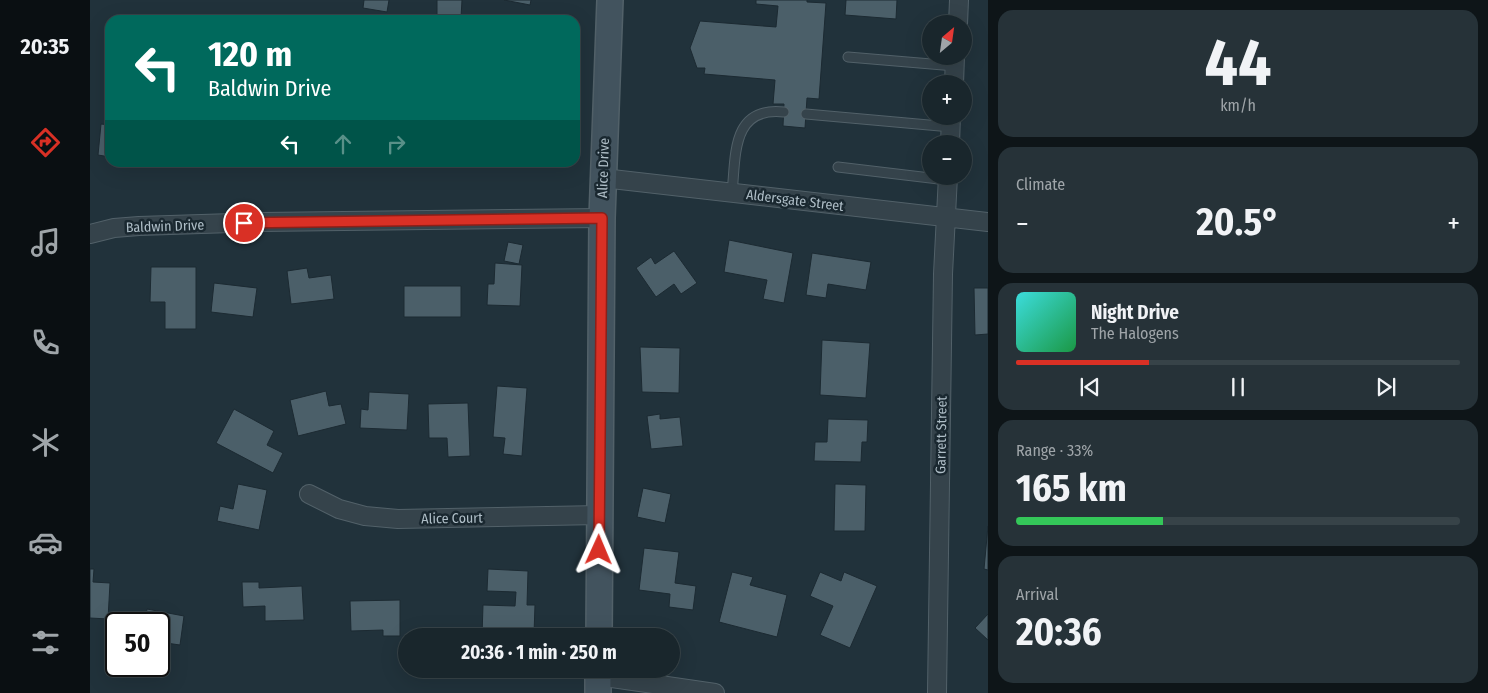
<!DOCTYPE html>
<meta charset="utf-8">
<style>
:root{--surface:#19262c;--page:#263238;--text:#f1f3f6;--muted:#9fa5a9;--line:#374348;--accent:#d93025}
body{margin:0;font-family:"Fira Sans Condensed",sans-serif;background:var(--page);color:var(--text);height:100vh;display:flex;flex-direction:column;font-size:19px;white-space:nowrap}
*{box-sizing:border-box;margin:0}
p{font-size:16px;color:var(--muted)}
.icon{flex:none;width:28px;height:28px;fill:none;stroke:currentColor;stroke-width:2;stroke-linecap:round;stroke-linejoin:round}
.map{position:relative;flex:1;overflow:hidden}
.drawer{display:flex;flex-direction:column;gap:10px;padding:10px;background:#0e1518;width:500px}
.drawer>*{flex:none}
.top-card{position:absolute;left:15px;top:15px;width:475px;height:152px;border-radius:15px;box-shadow:0 5px 20px #0002,0 0 0 1px var(--line);background:#00695c;color:#fff;overflow:hidden}
.needle{width:32px;rotate:29deg}
.tools{position:absolute;left:832px;top:15px;display:grid;gap:10px}
.tools a{display:grid;place-items:center;width:50px;height:50px;border-radius:50%;background:var(--surface);box-shadow:0 5px 20px #0002,0 0 0 1px var(--line);font-size:25px}
.speed{position:absolute;left:15px;top:612px;display:flex;gap:10px;font-size:25px;font-weight:700;text-align:center}
.speed>*{display:grid;place-content:center;width:65px;height:65px;border-radius:50%;background:var(--surface);box-shadow:0 5px 20px #0002,0 0 0 1px var(--line);line-height:1}
.speed .limit{border:2px solid #111;border-radius:8px;background:#fff;color:#111}
.pin{position:absolute;display:grid;place-items:center;width:42px;height:42px;color:#fff;margin:-21px;border:2px solid #fff;border-radius:50%;box-shadow:0 1px 5px #0007}
.me{position:absolute;width:55px;margin:-28px;rotate:1deg;stroke-linejoin:round;filter:drop-shadow(0 0 4px #0008)}
.turn{display:flex;align-items:center;gap:18px;height:105px;padding:0 20px;font-size:22px}
.turn .icon{width:65px;height:65px;stroke-width:2.5}
.turn b{display:block;font-size:35px;line-height:42px}
.lanes{display:flex;align-items:center;height:48px;padding:0 20px;background:#0003;justify-content:center;gap:25px;direction:ltr}
.lanes .off{opacity:.35}
.big{font-size:38px;font-weight:700;line-height:1.1}
.drawer .tile{flex:1;display:flex;flex-direction:column;justify-content:center;gap:8px;min-width:0;padding:0 18px;border-radius:15px;background:var(--page)}
.drawer .dial{align-items:center;gap:0}
.dial b{font-size:65px;line-height:1}
.song{display:flex;align-items:center;gap:15px}
.cover{width:60px;height:60px;border-radius:8px;background:linear-gradient(135deg,hsl(180 70% 55%),hsl(140 70% 35%))}
.played{height:5px;border-radius:2px;background:linear-gradient(90deg,var(--accent) 30%,var(--line) 30%)}
.keys{display:flex;justify-content:space-around;direction:ltr}
.heat{display:flex;justify-content:space-between;align-items:center;font-size:28px;direction:ltr}
.charge{height:8px;border-radius:4px;background:linear-gradient(90deg,#34c759 33%,var(--line) 0)}
.trip{position:absolute;left:308px;top:628px;width:282px;height:50px;border-radius:25px;background:var(--surface);box-shadow:0 5px 20px #0002,0 0 0 1px var(--line);font-weight:700;line-height:50px;text-align:center}
main{display:flex;flex:1;min-height:0}
.menu{display:flex;flex-direction:column;width:90px;justify-content:space-around;align-items:center;background:#0a0f12;color:var(--muted)}
.menu .icon{width:35px;height:35px}
.menu .on{color:var(--accent)}
.menu b{font-size:22px;color:var(--text)}
.map>svg:first-child{display:block}
</style>
<main>
<nav class="menu">
<b>20:35</b>
<svg class="icon on" aria-label="directions" viewBox="0 0 24 24"><path d="M12 3l9 9-9 9-9-9zM9 14v-3h6M13 9l2 2-2 2"/></svg>
<svg class="icon" aria-label="music" viewBox="0 0 24 24"><path d="M9 18V5l10-2v13"/><circle cx="6" cy="18" r="3"/><circle cx="16" cy="16" r="3"/></svg>
<svg class="icon" aria-label="phone" viewBox="0 0 24 24"><path d="M5 4h4l2 5-3 2q2 4 5 5l2-3 5 2v4C11 20 4 13 5 4z"/></svg>
<svg class="icon" aria-label="climate" viewBox="0 0 24 24"><path d="M12 3v18M4 7l16 10M4 17L20 7"/></svg>
<svg class="icon" aria-label="car" viewBox="0 0 24 24"><path d="M5 17H2v-5l4-1 3-4h7l3 4 3 1v5h-3M9 17h6M6 11h13"/><circle cx="7" cy="17" r="2"/><circle cx="17" cy="17" r="2"/></svg>
<svg class="icon" aria-label="filters" viewBox="0 0 24 24"><path d="M4 7h16M4 17h16"/><circle cx="9" cy="7" r="2"/><circle cx="15" cy="17" r="2"/></svg>
</nav>
<div class="map">
<svg width="898" height="693" viewBox="0 0 898 693">
<rect width="100%" height="100%" fill="#21323b"/>
<path fill="#4b5f69" stroke="#1c2a32" d="M 274,0 L 299,0 L 297,12 L 273,8 Z
M 347,0 L 372,0 L 371,18 L 347,17 Z
M 414,0 L 441,0 L 440,5 Z
M 666,0 L 717,0 L 717,2 L 736,3 L 729,99 L 717,98 L 715,128 L 693,126 L 694,104 L 683,104 L 685,80 L 614,74 L 615,68 L 607,68 L 600,48 L 610,21 L 686,27 L 688,6 L 666,4 Z
M 756,0 L 807,0 L 806,19 L 755,15 Z
M 11,124 L 20,125 L 20,157 L 8,155 Z
M 639,240 L 703,253 L 694,303 L 673,299 L 677,280 L 634,272 Z
M 418,242 L 433,245 L 429,264 L 414,261 Z
M 584,251 L 607,283 L 591,294 L 584,284 L 566,297 L 546,268 L 561,257 L 565,264 Z
M 722,253 L 781,262 L 776,290 L 738,284 L 736,298 L 716,295 Z
M 405,263 L 432,265 L 430,306 L 397,305 L 398,284 L 404,284 Z
M 61,267 L 106,267 L 106,329 L 75,329 L 75,302 L 60,302 Z
M 217,268 L 219,278 L 241,275 L 244,299 L 201,304 L 197,271 Z
M 124,283 L 167,288 L 163,317 L 121,312 Z
M 314,286 L 371,286 L 371,317 L 314,317 Z
M 884,288 L 898,288 L 898,334 L 885,335 Z
M 732,340 L 780,343 L 776,398 L 730,395 Z
M 550,347 L 590,348 L 589,393 L 552,392 Z
M 407,386 L 437,388 L 432,456 L 413,454 L 415,438 L 403,437 Z
M 236,391 L 239,406 L 251,404 L 256,424 L 208,436 L 200,400 Z
M 279,392 L 319,394 L 317,430 L 270,428 L 271,409 L 278,410 Z
M 378,403 L 380,456 L 358,457 L 357,438 L 339,438 L 338,404 Z
M 144,409 L 184,431 L 177,445 L 193,453 L 183,473 L 126,443 Z
M 570,414 L 570,419 L 590,417 L 593,446 L 561,449 L 557,416 Z
M 738,419 L 778,420 L 777,442 L 772,442 L 771,462 L 724,461 L 725,442 L 737,442 Z
M 148,484 L 177,490 L 169,530 L 127,521 L 130,506 L 143,509 Z
M 745,484 L 776,485 L 775,531 L 744,531 Z
M 553,488 L 581,494 L 575,523 L 547,517 Z
M 898,526 L 898,570 L 894,569 Z
M 554,548 L 589,552 L 585,583 L 606,586 L 603,610 L 579,607 L 580,594 L 549,590 Z
M 0,569 L 4,569 L 3,582 L 20,583 L 18,619 L 0,618 Z
M 398,569 L 438,571 L 437,605 L 445,605 L 444,634 L 414,633 L 414,636 L 392,636 L 393,605 L 425,606 L 426,592 L 397,591 Z
M 642,572 L 663,577 L 660,585 L 697,595 L 687,637 L 629,622 Z
M 730,572 L 751,581 L 754,572 L 787,586 L 760,648 L 730,635 L 743,606 L 720,596 Z
M 152,582 L 169,582 L 169,588 L 212,586 L 214,620 L 175,621 L 175,606 L 153,607 Z
M 310,600 L 310,636 L 293,636 L 293,630 L 261,631 L 260,601 Z
M 57,609 L 94,616 L 90,645 L 69,642 L 69,624 L 55,624 Z
M 898,614 L 898,640 L 885,628 Z"/>
<g fill="none" stroke-linecap="round" stroke-linejoin="round">
<g stroke="#526169" stroke-width="11">
<path id="service" d="M 758,57 L 865,66
M 716,114 L 861,127
M 748,167 L 857,180
M 642,193 C 646,156 641,106 694,112"/>
</g>
<g stroke="#526169" stroke-width="20">
<path id="minor" d="M 868,24 L 869,0
M 864,84 L 865,56
M 860,144 L 861,116
M 513,178 L 898,222
M 0,234 L 24,228 L 49,226 L 171,222 L 512,218
M 219,494 L 249,509 L 275,516 L 308,519 L 510,515
M 508,676 L 625,693
M 847,693 L 853,274 L 858,176"/>
</g>
<g stroke="#526169" stroke-width="28">
<path id="secondary" d="M 509,636 L 512,218 L 520,0
M 508,669 L 508,693"/>
</g>
<use href="#service" stroke="#35434b" stroke-width="9"/>
<use href="#minor" stroke="#35434b" stroke-width="18"/>
<use href="#secondary" stroke="#42535e" stroke-width="25"/>
</g>
<g fill="none" stroke-linecap="round" stroke-linejoin="round">
<g stroke="#8d1f18" stroke-width="12">
<path id="route" d="M 154,223 L 512,218 L 509,550"/>
</g>
<use href="#route" stroke="#d93025" stroke-width="9"/>
</g>
<g text-anchor="middle" stroke-width="5" stroke-linejoin="round" paint-order="stroke">
<g font-size="14" fill="#afbec7" stroke="#1a2830">
<text transform="translate(513 168) rotate(-88)" y="5">Alice Drive</text>
<text transform="translate(705 200) rotate(7)" y="5">Aldersgate Street</text>
<text transform="translate(75 226) rotate(-2)" y="5">Baldwin Drive</text>
<text transform="translate(851 435) rotate(-89)" y="5">Garrett Street</text>
<text transform="translate(362 518) rotate(-1)" y="5">Alice Court</text>
</g>
</g>
</svg>
<div class="tools">
<a><svg class="needle" viewBox="-14 -14 28 28"><path d="M0-13l5 13h-10z" fill="#e53935"/><path d="M0 13l5-13h-10z" fill="#9fa5a9"/></svg></a>
<a>+</a>
<a>−</a>
</div>
<div class="speed"><div class="limit">50</div></div>
<div class="pin" style="left:154px;top:223px;background:#d93025"><svg class="icon" aria-label="arrive" viewBox="0 0 24 24"><path d="M6 21V4h12l-3 4 3 4H6"/></svg></div>
<svg class="me" style="left:509px;top:550px" viewBox="-20 -20 40 40"><path d="M0-17L14 15 0 8-14 15z" fill="#d93025" stroke="#fff" stroke-width="4"/></svg>
<div class="trip">20:36 · 1 min · 250 m</div>
<div class="top-card">
<div class="turn"><svg class="icon" aria-label="left" viewBox="0 0 24 24"><path d="M17 20v-9H6M10 6l-5 5 5 5"/></svg><div><b>120 m</b>Baldwin Drive</div></div>
<div class="lanes"><svg class="icon" aria-label="left" viewBox="0 0 24 24"><path d="M17 20v-9H6M10 6l-5 5 5 5"/></svg><svg class="icon off" aria-label="ahead" viewBox="0 0 24 24"><path d="M12 20V5M6 11l6-6 6 6"/></svg><svg class="icon off" aria-label="right" viewBox="0 0 24 24"><path d="M7 20v-9h11M14 6l5 5-5 5"/></svg></div>
</div>
</div>
<section class="drawer">
<div class="tile dial"><b>44</b><p>km/h</p></div>
<div class="tile"><p>Climate</p>
<div class="heat"><a>−</a><b class="big">20.5°</b><a>+</a></div>
</div>
<div class="tile">
<div class="song"><i class="cover"></i><div><b>Night Drive</b><p>The Halogens</p></div></div>
<div class="played"></div>
<div class="keys"><svg class="icon" aria-label="previous" viewBox="0 0 24 24"><path d="M18 5L8 12l10 7zM5 5v14"/></svg><svg class="icon" aria-label="pause" viewBox="0 0 24 24"><path d="M8 5v14M16 5v14"/></svg><svg class="icon" aria-label="next" viewBox="0 0 24 24"><path d="M6 5l10 7-10 7zM19 5v14"/></svg></div>
</div>
<div class="tile"><p>Range · 33%</p><b class="big">165 km</b><div class="charge"></div></div>
<div class="tile"><p>Arrival</p><b class="big">20:36</b></div>
</section>
</main>
